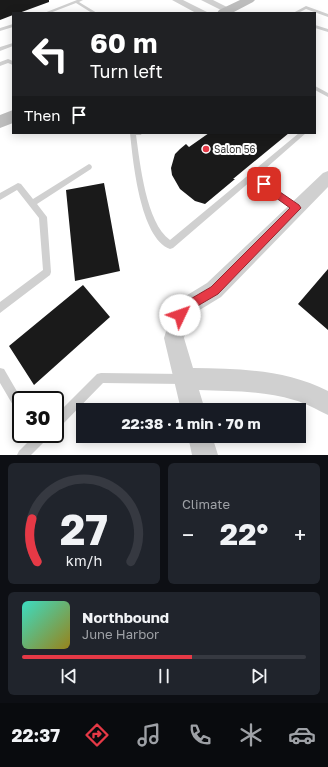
<!DOCTYPE html>
<meta charset="utf-8">
<style>
:root{--surface:#171b24;--page:#20242c;--text:#f1f3f6;--muted:#9ea1a6;--line:#363941;--accent:#e63946}
body{margin:0;font-family:"Golos Text",sans-serif;background:var(--page);color:var(--text);height:100vh;display:flex;flex-direction:column;font-size:15px;white-space:nowrap}
*{box-sizing:border-box;margin:0}
p{font-size:13px;color:var(--muted)}
.icon{flex:none;width:22px;height:22px;fill:none;stroke:currentColor;stroke-width:2;stroke-linecap:round;stroke-linejoin:round}
.map{position:relative;height:455px;overflow:hidden}
.drawer{display:flex;flex-direction:column;gap:8px;padding:8px;background:#0d0f14;flex:1}
.drawer>*{flex:none}
.banner{position:absolute;left:12px;top:12px;width:304px;height:122px;border-radius:0px;box-shadow:0 2px 10px #0003;background:#202124;color:#fff;overflow:hidden}
.speed{position:absolute;left:12px;top:391px;display:flex;gap:8px;font-size:20px;font-weight:700;text-align:center}
.speed>*{display:grid;place-content:center;width:52px;height:52px;border-radius:50%;background:var(--surface);box-shadow:0 2px 10px #0003;line-height:1}
.speed .limit{border:2px solid #111;border-radius:6px;background:#fff;color:#111}
.pin{position:absolute;display:grid;place-items:center;width:34px;height:34px;color:#fff;margin:-17px;border-radius:8px;box-shadow:0 2px 6px #0006}
.me{position:absolute;width:44px;margin:-22px;rotate:48deg;stroke-linejoin:round;filter:drop-shadow(0 0 3px #0008)}
.turn{display:flex;align-items:center;gap:14px;height:84px;padding:0 12px;font-size:18px}
.turn .icon{width:52px;height:52px;stroke-width:2.5}
.turn b{display:block;font-size:28px;line-height:34px}
.then{display:flex;align-items:center;height:38px;padding:0 12px;background:#0003;gap:8px;font-size:15px}
.big{font-size:30px;font-weight:700;line-height:1.1}
.drawer .card{flex:1;display:flex;flex-direction:column;justify-content:center;gap:6px;min-width:0;padding:0 14px;border-radius:6px;background:var(--page)}
.drawer .dial{align-items:center;gap:0}
.dial svg{height:104px;overflow:visible;fill:none;stroke:var(--line);stroke-width:7;stroke-linecap:round;text-anchor:middle}
.dial text{fill:var(--text);stroke:none}
.song{display:flex;align-items:center;gap:12px}
.cover{width:48px;height:48px;border-radius:6px;background:linear-gradient(135deg,hsl(170 70% 55%),hsl(50 70% 35%))}
.played{height:4px;border-radius:2px;background:linear-gradient(90deg,var(--accent) 60%,var(--line) 60%)}
.keys{display:flex;justify-content:space-around;direction:ltr}
.heat{display:flex;justify-content:space-between;align-items:center;font-size:22px;direction:ltr}
.drawer .tiles{flex:1;display:grid;gap:8px;grid-template-columns:1fr 1fr}
.card:last-child{grid-column:span 2}
.trip{position:absolute;left:76px;top:403px;width:230px;height:40px;border-radius:0px;background:var(--surface);box-shadow:0 2px 10px #0003;font-weight:700;line-height:40px;text-align:center}
.tab-bar{display:flex;height:64px;justify-content:space-around;align-items:center;background:#090b0e;color:var(--muted)}
.tab-bar .icon{width:28px;height:28px}
.tab-bar .current{color:var(--accent)}
.tab-bar b{font-size:18px;color:var(--text)}
.map>svg:first-child{display:block}
</style>
<div class="map">
<svg width="328" height="455" viewBox="0 0 328 455">
<rect width="100%" height="100%" fill="#fff"/>
<path fill="#1a1a1a" d="M 0,0 L 49,0 L 49,2 L 19,13 L 13,13 L 13,15 L 0,20 Z
M 209,133 L 289,133 L 233,179 L 235,179 L 205,204 L 195,201 L 180,189 L 172,175 L 171,168 L 175,154 L 180,149 L 186,144 L 189,147 Z
M 104,183 L 120,271 L 75,281 L 66,190 Z
M 328,269 L 328,330 L 298,304 Z
M 83,285 L 110,317 L 34,385 L 9,346 Z"/>
<g fill="none" stroke-linecap="round" stroke-linejoin="round">
<path fill="#d0d0d0" fill-rule="evenodd" d="M 77,0 L 83,0 L 79,2 L 97,13 L 92,13 L 76,3 L 50,13 L 44,13 Z
M 306,6 L 328,14 L 328,17 L 306,9 L 298,13 L 293,13 Z
M 13,24 L 13,27 L 0,31 L 0,28 Z
M 315,25 L 328,29 L 328,32 L 315,28 Z
M 13,43 L 13,46 L 0,51 L 0,47 Z
M 8,59 L 13,61 L 13,65 L 8,63 L 0,66 L 0,62 Z
M 315,86 L 328,93 L 328,97 L 315,90 Z
M 130,133 L 142,133 L 141,135 L 136,135 C 140,163 146,223 170,240 L 299,133 L 306,133 L 257,176 L 299,206 L 300,208 L 299,210 L 293,210 L 252,180 L 173,248 L 170,249 C 140,238 133,161 130,133 Z
M 89,164 L 91,165 L 92,167 L 91,169 L 37,204 L 47,217 L 51,272 L 50,275 L 0,313 L 0,302 L 43,270 L 39,218 L 17,190 L 0,200 L 0,193 L 18,183 L 21,184 L 33,199 Z
M 0,368 L 4,369 L 22,400 L 21,400 L 21,414 L 17,412 L 0,383 Z
M 101,373 L 183,374 L 187,375 L 188,379 L 187,383 L 183,384 L 103,383 L 59,428 L 55,430 L 55,416 L 97,374 Z
M 36,434 L 50,434 L 48,438 L 31,455 L 17,455 L 19,451 Z"/>
<path fill="#d0d0d0" fill-rule="evenodd" d="M 172,0 L 183,0 L 209,13 L 196,13 Z
M 201,0 L 213,0 L 233,10 L 231,12 L 225,12 Z
M 328,171 L 328,187 L 221,297 L 198,311 L 189,320 L 184,338 L 193,368 C 240,369 285,369 328,391 L 328,415 C 317,410 306,403 294,400 C 264,391 231,391 199,390 L 205,410 L 181,410 L 164,338 L 173,308 L 184,297 L 207,283 L 323,173 Z
M 188,436 L 212,436 L 218,455 L 192,455 Z"/>
<path fill="#bdbdbd" fill-rule="evenodd" d="M 240,0 L 255,0 L 253,2 L 232,13 L 217,13 L 219,10 Z
M 13,110 L 13,123 L 0,128 L 0,115 Z"/>
</g>
<path fill="#e63946" stroke="#96252e" d="M 264,181 L 299,205 L 301,208 L 299,210 L 218,294 L 194,308 L 184,319 L 180,320 L 177,319 L 175,315 L 177,311 L 187,301 L 211,287 L 290,208 L 261,187 L 259,184 L 261,182 Z"/>
<circle fill="#e63946" stroke="#fff" stroke-width="1.5" cx="206" cy="149" r="4"/>
<g text-anchor="middle" stroke-width="4" stroke-linejoin="round" paint-order="stroke">
<g font-size="10" fill="#333" stroke="#fff" text-anchor="start">
<text x="214" y="153">Salon 56</text>
</g>
</g>
</svg>
<div class="speed"><div class="limit">30</div></div>
<div class="pin" style="left:264px;top:184px;background:#d93025"><svg class="icon" aria-label="arrive" viewBox="0 0 24 24"><path d="M6 21V4h12l-3 4 3 4H6"/></svg></div>
<svg class="me" style="left:180px;top:315px" viewBox="-20 -20 40 40"><circle r="19" fill="#fff"/><path d="M0-13L10 11 0 6-10 11z" fill="#e63946"/></svg>
<div class="trip">22:38 · 1 min · 70 m</div>
<div class="banner">
<div class="turn"><svg class="icon" aria-label="left" viewBox="0 0 24 24"><path d="M17 20v-9H6M10 6l-5 5 5 5"/></svg><div><b>60 m</b>Turn left</div></div>
<div class="then">Then<svg class="icon" aria-label="arrive" viewBox="0 0 24 24"><path d="M6 21V4h12l-3 4 3 4H6"/></svg></div>
</div>
</div>
<section class="drawer">
<div class="tiles">
<div class="card dial"><svg viewBox="0 0 100 80">
<path d="M14 69A42 42 0 1 1 86 69"/>
<path d="M14 69A42 42 0 0 1 10 36" stroke="#e63946"/>
<text x="50" y="56" font-size="32" font-weight="700">27</text>
<text x="50" y="72" font-size="11">km/h</text>
</svg></div>
<div class="card"><p>Climate</p>
<div class="heat"><a>−</a><b class="big">22°</b><a>+</a></div>
</div>
<div class="card">
<div class="song"><i class="cover"></i><div><b>Northbound</b><p>June Harbor</p></div></div>
<div class="played"></div>
<div class="keys"><svg class="icon" aria-label="previous" viewBox="0 0 24 24"><path d="M18 5L8 12l10 7zM5 5v14"/></svg><svg class="icon" aria-label="pause" viewBox="0 0 24 24"><path d="M8 5v14M16 5v14"/></svg><svg class="icon" aria-label="next" viewBox="0 0 24 24"><path d="M6 5l10 7-10 7zM19 5v14"/></svg></div>
</div>
</div>
</section>
<nav class="tab-bar">
<b>22:37</b>
<svg class="icon current" aria-label="directions" viewBox="0 0 24 24"><path d="M12 3l9 9-9 9-9-9zM9 14v-3h6M13 9l2 2-2 2"/></svg>
<svg class="icon" aria-label="music" viewBox="0 0 24 24"><path d="M9 18V5l10-2v13"/><circle cx="6" cy="18" r="3"/><circle cx="16" cy="16" r="3"/></svg>
<svg class="icon" aria-label="phone" viewBox="0 0 24 24"><path d="M5 4h4l2 5-3 2q2 4 5 5l2-3 5 2v4C11 20 4 13 5 4z"/></svg>
<svg class="icon" aria-label="climate" viewBox="0 0 24 24"><path d="M12 3v18M4 7l16 10M4 17L20 7"/></svg>
<svg class="icon" aria-label="car" viewBox="0 0 24 24"><path d="M5 17H2v-5l4-1 3-4h7l3 4 3 1v5h-3M9 17h6M6 11h13"/><circle cx="7" cy="17" r="2"/><circle cx="17" cy="17" r="2"/></svg>
</nav>
